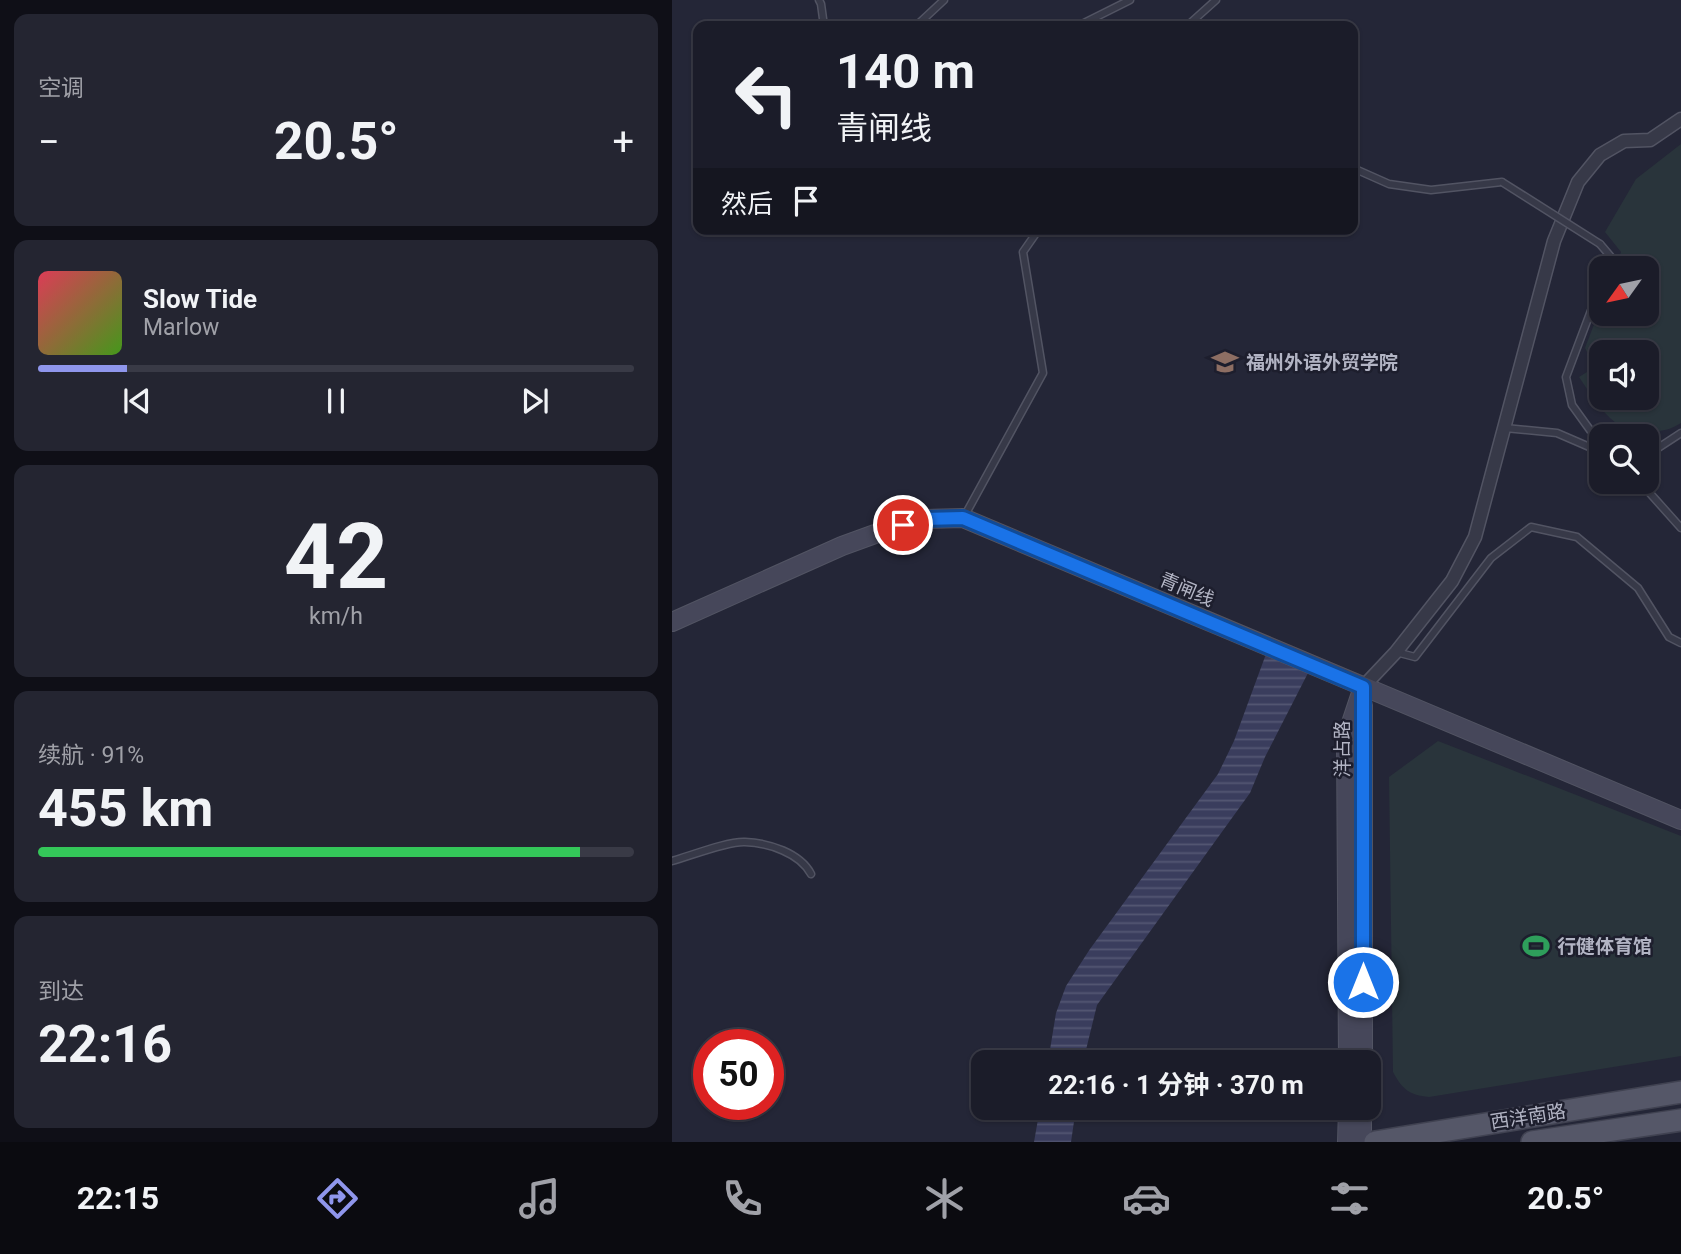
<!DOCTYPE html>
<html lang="zh">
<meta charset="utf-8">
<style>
:root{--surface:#1b1c29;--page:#242531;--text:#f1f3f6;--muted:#a0a1a8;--line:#393a46;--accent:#8f96ec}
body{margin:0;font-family:Roboto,"Noto Sans SC",sans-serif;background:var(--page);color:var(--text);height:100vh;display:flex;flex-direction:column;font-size:26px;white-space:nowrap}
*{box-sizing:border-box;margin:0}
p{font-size:23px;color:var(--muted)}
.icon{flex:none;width:38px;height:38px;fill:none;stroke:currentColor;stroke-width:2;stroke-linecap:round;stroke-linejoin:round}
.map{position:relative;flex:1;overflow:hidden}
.sheet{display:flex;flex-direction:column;gap:14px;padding:14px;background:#0f0f17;width:672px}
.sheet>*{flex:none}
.top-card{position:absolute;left:21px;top:21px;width:665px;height:214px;border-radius:14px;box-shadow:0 2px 5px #0004,0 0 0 2px var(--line);background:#1b1c29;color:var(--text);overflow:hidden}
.needle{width:46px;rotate:237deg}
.tools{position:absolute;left:917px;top:256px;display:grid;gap:14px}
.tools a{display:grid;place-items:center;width:70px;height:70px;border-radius:14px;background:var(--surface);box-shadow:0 2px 5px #0004,0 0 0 2px var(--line);font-size:35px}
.speed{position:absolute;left:21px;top:1029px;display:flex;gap:14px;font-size:35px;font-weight:700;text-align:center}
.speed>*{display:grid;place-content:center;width:91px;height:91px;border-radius:50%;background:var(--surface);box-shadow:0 2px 5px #0004,0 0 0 2px var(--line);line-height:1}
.speed .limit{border:10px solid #d22;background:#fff;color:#111}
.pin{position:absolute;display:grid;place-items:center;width:60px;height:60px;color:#fff;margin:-30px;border:4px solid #fff;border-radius:50%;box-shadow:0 2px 7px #0007}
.me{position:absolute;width:77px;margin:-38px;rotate:0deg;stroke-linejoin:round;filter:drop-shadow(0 0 5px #0008)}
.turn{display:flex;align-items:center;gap:24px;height:147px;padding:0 28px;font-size:32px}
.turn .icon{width:91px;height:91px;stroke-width:2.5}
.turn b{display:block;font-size:49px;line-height:60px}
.then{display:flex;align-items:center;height:66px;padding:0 28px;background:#0003;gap:14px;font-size:26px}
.big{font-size:52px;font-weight:700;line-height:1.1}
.sheet .widget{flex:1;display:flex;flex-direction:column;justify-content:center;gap:10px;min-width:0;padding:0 24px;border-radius:14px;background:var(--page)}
.sheet .dial{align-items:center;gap:0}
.dial b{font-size:91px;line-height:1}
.song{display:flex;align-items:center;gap:21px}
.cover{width:84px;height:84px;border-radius:10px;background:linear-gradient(135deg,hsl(350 70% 55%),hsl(100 70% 35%))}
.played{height:7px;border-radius:4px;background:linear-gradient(90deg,var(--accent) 15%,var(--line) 15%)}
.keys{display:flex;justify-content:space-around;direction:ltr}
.heat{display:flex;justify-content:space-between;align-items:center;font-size:38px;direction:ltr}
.charge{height:10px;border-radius:5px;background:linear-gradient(90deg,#34c759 91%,var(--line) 0)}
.trip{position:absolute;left:299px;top:1050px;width:410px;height:70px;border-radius:14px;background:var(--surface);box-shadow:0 2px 5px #0004,0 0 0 2px var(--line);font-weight:700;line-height:70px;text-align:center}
.tabs{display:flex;height:112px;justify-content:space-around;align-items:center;background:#0b0b10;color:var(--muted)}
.tabs .icon{width:49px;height:49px}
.tabs .selected{color:var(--accent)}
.tabs b{font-size:32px;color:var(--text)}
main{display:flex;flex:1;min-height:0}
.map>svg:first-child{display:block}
</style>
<main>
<section class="sheet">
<div class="widget"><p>空调</p>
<div class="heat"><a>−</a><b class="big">20.5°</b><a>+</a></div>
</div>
<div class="widget">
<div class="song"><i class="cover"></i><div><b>Slow Tide</b><p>Marlow</p></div></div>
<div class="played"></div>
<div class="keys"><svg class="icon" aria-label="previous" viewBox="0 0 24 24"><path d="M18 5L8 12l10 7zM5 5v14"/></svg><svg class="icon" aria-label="pause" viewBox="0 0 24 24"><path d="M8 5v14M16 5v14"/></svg><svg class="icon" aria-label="next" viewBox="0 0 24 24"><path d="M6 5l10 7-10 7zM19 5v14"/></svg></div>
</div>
<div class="widget dial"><b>42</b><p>km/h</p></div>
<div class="widget"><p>续航 · 91%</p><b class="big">455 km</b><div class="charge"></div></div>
<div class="widget"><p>到达</p><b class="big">22:16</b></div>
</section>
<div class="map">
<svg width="1009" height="1142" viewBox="0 0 1009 1142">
<defs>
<pattern id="water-rules" width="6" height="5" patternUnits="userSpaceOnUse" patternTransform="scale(1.75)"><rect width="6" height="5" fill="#3a3d5d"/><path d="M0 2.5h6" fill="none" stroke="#545773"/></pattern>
</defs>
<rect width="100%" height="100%" fill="#242637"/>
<path fill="#29343b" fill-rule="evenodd" d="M 1009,144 L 1009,423 C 998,430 990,431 978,432 C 942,436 925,403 907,377 L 923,367 L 913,348 L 929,306 L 929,313 L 975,313 L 975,268 L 943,268 L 949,252 L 933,232 L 964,179 ZM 929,352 L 975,352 L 975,397 L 929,397 Z
M 766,741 L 1009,836 L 1009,1056 L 757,1097 C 737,1095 730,1089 721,1072 L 717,777 Z"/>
<path fill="url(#water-rules)" d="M 594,654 L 636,673 L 593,757 L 578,793 L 425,1005 L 411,1062 L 376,1062 L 384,1013 L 394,986 L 418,949 L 546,774 L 562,741 Z
M 368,1108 L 404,1108 L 399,1142 L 362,1142 Z"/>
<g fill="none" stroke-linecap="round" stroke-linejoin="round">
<g stroke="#525463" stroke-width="9">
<path id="lane" d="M 147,0 L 149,4 L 152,26
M 244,26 L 272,0
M 406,26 L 458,0
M 515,26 L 544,0
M 681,168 L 717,184 L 759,190 L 830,182
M 928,244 L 939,257 L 935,268
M 929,284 L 894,377 L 900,405 L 918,430 L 929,437
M 833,428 L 885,433 L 929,452
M 975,452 L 980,452 L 1009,433
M 967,481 L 1009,528
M 292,517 L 371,373 L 351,252 L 367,229
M 724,652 L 743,657 L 819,558 L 859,527 L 905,537 L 966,588 L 997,637 L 1009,643
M 0,861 C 18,856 56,841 73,842 C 97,843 128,853 139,874"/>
</g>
<g stroke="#525463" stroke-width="15">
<path id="street" d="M 691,687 L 724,652 L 780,581 L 803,537 L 882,241 L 906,182 L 928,155 L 952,141 L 978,140 L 1009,119"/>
</g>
<g stroke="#525463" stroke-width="20">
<path id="secondary" d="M 0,622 L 170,546 L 203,534 L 252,519 L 291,518 L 1009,820
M 676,1062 L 674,738 L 691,687
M 691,1062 L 691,705
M 675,1142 L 676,1108
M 690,1142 L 690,1108"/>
</g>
<g stroke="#404251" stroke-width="24">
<path id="primary" d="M 703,1142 L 1009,1092
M 860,1142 L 1009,1120"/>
</g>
<use href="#lane" stroke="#373948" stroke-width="6"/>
<use href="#street" stroke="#373948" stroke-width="12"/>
<use href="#secondary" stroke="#46475a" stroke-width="18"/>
<use href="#primary" stroke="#555768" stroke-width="21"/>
<g stroke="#525463" stroke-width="9" stroke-linecap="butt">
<path id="lane-bridge" d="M 830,182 L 928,244"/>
</g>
<use href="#lane-bridge" stroke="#373948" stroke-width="6"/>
</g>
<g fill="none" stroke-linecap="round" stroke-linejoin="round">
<g stroke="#114b97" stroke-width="18">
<path id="route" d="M 231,525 L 252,519 L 291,518 L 691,687 L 691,982"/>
</g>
<use href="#route" stroke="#1a73e8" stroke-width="12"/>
</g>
<defs>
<g id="university-bare" transform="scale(2.1)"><path d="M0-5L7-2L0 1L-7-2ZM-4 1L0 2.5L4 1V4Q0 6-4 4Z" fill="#8d6e63" stroke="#1d1e2d" stroke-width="2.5" paint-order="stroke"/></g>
<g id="stadium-bare" transform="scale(2.1)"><path d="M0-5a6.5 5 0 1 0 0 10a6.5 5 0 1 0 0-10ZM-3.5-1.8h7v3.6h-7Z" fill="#2e9e5b" stroke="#1d1e2d" stroke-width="2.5" paint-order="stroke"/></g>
</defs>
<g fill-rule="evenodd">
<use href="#university-bare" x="553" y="362"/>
<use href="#stadium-bare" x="864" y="946"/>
</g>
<g text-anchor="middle" stroke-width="5" stroke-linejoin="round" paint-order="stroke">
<g font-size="19" font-weight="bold" fill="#b2b4c4" stroke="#1d1e2d" text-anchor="start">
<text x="574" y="369">福州外语外贸学院</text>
<text x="885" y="953">行健体育馆</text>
</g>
<g font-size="19" fill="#b2b4c4" stroke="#1d1e2d">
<text transform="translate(515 589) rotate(23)" y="7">青闸线</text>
<text transform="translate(670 749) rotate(-90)" y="7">洋占路</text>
<text transform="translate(856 1116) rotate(-9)" y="7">西洋南路</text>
</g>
</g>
</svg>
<div class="tools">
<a><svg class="needle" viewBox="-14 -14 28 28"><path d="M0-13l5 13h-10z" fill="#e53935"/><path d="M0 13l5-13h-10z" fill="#a0a1a8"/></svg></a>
<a><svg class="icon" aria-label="sound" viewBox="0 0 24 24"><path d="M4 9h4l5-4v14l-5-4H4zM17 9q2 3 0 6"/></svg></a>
<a><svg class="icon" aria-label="search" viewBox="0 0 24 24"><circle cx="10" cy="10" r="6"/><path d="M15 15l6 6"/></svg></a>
</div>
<div class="speed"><div class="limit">50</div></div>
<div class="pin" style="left:231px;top:525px;background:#d93025"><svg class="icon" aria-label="arrive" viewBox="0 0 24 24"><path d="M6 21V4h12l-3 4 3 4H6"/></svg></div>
<svg class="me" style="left:691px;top:982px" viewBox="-20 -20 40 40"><circle r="17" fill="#1a73e8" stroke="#fff" stroke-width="3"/><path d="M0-11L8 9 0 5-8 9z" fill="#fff"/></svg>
<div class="trip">22:16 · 1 分钟 · 370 m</div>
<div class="top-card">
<div class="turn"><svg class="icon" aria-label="left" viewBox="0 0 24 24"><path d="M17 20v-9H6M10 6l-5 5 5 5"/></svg><div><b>140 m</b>青闸线</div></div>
<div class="then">然后<svg class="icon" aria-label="arrive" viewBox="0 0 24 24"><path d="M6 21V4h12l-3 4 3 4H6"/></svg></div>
</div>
</div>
</main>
<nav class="tabs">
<b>22:15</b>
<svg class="icon selected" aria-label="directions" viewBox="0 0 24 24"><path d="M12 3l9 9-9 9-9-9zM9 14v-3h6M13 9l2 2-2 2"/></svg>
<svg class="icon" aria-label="music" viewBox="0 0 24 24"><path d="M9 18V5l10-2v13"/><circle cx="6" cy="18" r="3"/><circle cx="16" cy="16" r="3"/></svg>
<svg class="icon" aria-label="phone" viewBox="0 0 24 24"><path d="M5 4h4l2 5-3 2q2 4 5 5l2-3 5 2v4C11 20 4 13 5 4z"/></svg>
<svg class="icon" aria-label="climate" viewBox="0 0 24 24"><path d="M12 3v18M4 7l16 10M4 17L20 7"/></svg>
<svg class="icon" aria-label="car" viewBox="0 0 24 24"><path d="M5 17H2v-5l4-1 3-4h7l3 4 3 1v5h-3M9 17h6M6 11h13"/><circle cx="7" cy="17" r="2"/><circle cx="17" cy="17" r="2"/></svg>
<svg class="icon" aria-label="filters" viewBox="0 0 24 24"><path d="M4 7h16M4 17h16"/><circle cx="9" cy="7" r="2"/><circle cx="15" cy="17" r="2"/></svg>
<b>20.5°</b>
</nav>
